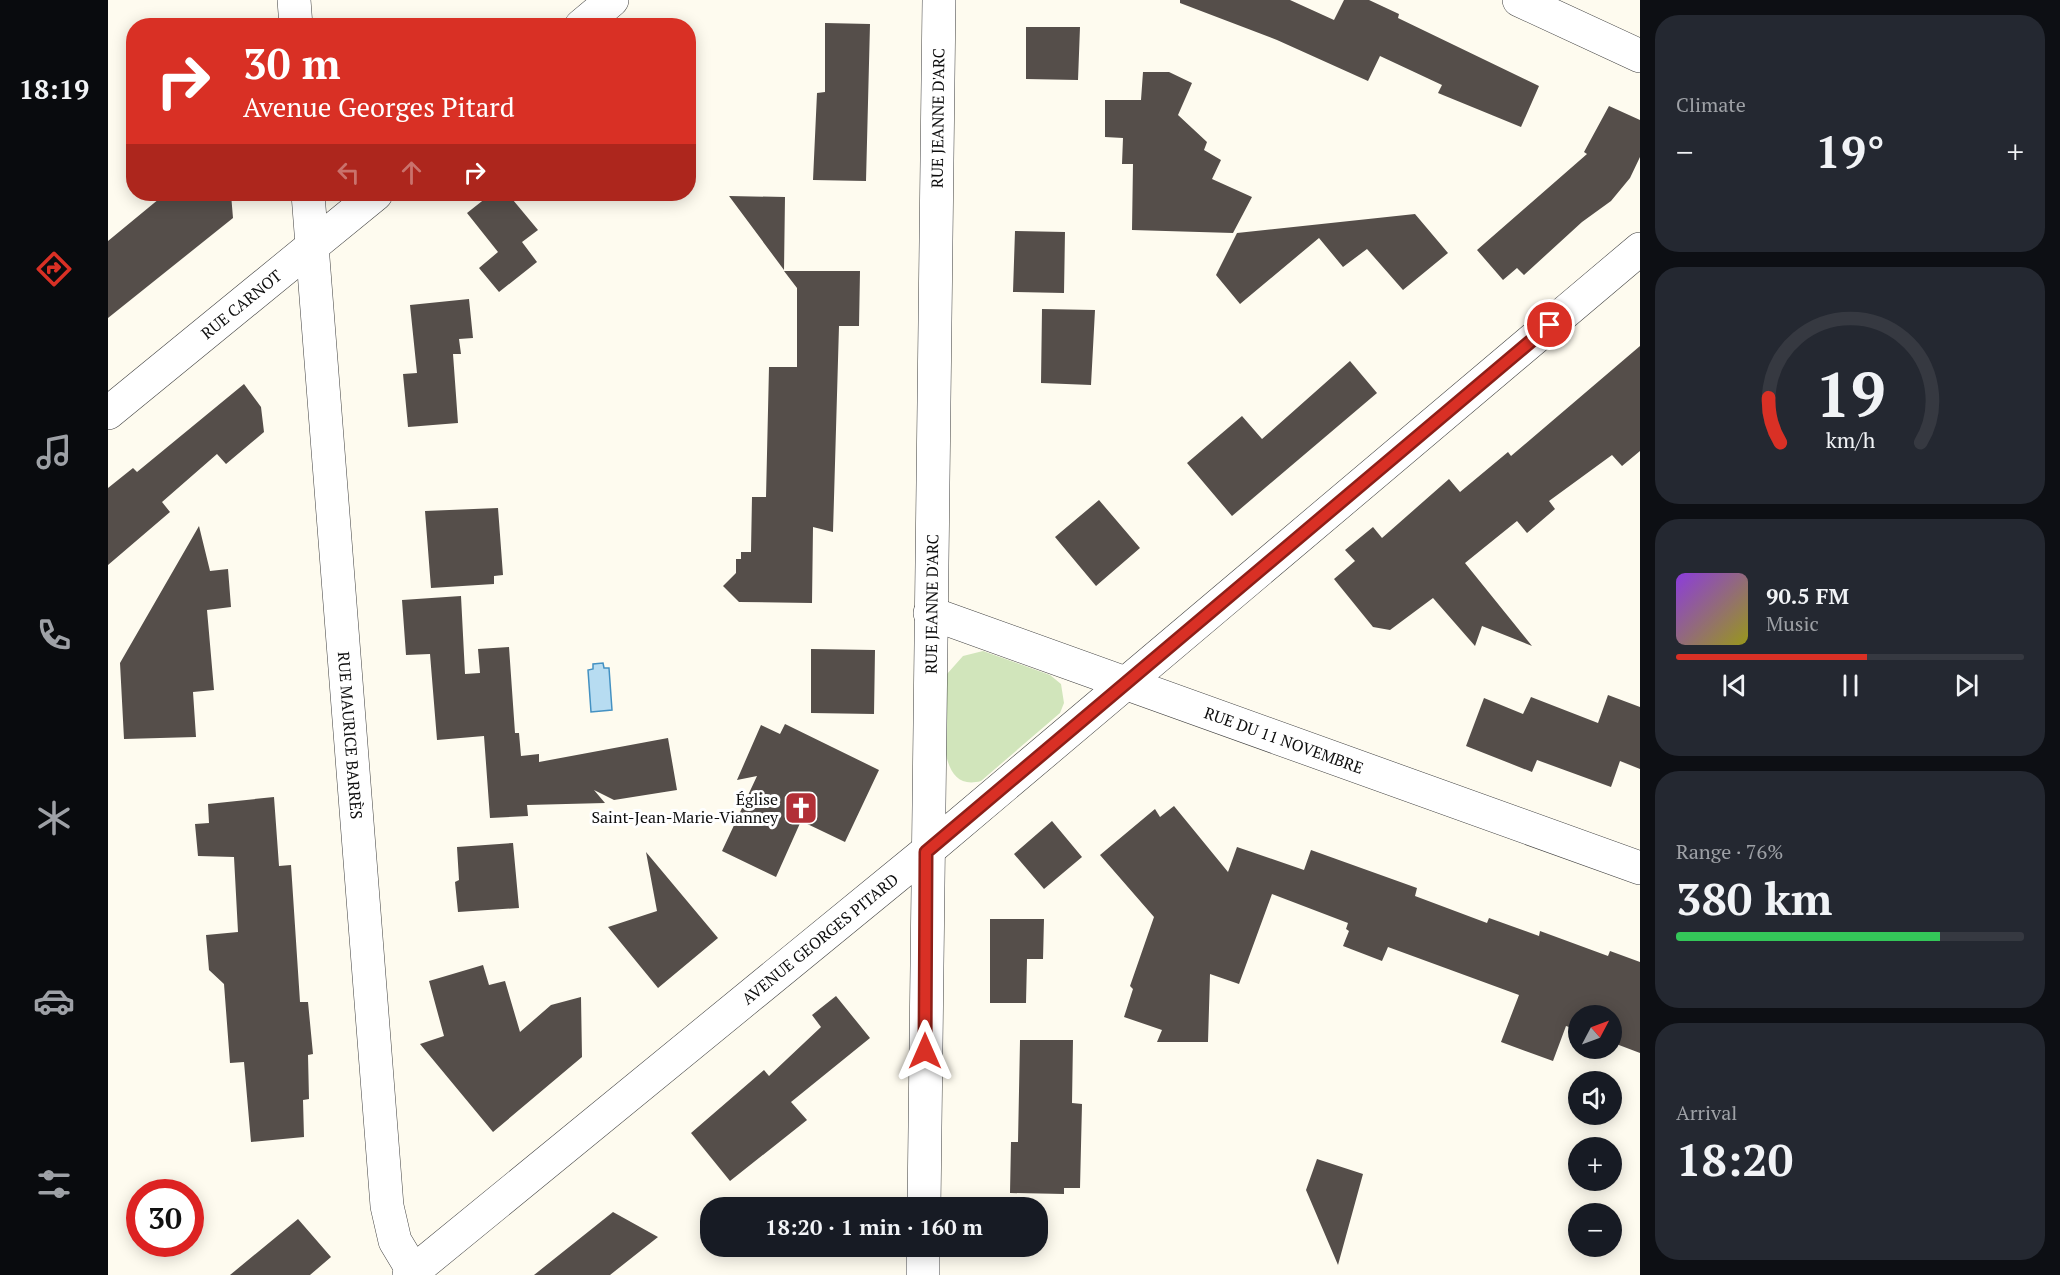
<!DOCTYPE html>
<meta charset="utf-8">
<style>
:root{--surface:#171b24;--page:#242831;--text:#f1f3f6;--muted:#9ea1a6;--line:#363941;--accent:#d93025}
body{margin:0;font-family:"PT Serif",serif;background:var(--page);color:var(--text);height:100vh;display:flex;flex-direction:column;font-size:22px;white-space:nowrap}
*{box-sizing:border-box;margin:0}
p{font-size:20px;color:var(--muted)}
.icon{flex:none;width:33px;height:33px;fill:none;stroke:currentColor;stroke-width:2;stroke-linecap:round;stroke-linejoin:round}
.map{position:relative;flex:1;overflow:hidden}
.details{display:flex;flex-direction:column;gap:15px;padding:15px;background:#0d0f14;width:420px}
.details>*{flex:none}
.guide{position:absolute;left:18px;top:18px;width:570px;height:183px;border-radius:24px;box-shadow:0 3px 15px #0003;background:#d93025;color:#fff;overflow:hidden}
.needle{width:39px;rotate:49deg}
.buttons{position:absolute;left:1460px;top:1005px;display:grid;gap:12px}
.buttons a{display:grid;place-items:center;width:54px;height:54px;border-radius:50%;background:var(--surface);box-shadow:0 3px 15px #0003;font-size:30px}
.speed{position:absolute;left:18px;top:1179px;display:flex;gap:12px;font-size:30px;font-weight:700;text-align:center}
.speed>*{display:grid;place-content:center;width:78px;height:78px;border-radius:50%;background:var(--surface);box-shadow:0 3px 15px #0003;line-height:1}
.speed .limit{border:9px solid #d22;background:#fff;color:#111}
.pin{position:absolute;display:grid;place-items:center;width:51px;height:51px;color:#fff;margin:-26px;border:3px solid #fff;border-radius:50%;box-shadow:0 2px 6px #0007}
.me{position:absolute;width:66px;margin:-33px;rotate:0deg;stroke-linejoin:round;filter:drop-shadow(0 0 4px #0008)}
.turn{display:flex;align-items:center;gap:21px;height:126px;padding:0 18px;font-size:27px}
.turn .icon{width:78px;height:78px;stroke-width:2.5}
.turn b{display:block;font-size:42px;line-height:51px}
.lanes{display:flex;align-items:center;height:57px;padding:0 18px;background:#0003;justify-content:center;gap:30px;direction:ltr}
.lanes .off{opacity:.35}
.big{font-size:45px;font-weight:800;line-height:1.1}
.details .widget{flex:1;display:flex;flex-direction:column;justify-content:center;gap:9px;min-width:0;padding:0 21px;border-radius:24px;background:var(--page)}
.details .dial{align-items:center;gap:0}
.dial svg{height:156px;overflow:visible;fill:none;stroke:var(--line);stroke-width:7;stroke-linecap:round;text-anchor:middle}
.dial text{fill:var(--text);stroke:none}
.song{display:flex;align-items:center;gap:18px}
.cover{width:72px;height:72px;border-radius:9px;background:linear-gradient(135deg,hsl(270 70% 55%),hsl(60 70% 35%))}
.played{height:6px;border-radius:3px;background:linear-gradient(90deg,var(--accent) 55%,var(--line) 55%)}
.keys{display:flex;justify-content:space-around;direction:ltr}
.heat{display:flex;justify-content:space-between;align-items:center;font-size:33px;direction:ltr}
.charge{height:9px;border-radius:4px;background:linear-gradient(90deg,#34c759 76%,var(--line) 0)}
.trip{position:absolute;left:592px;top:1197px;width:348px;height:60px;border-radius:24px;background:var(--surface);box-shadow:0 3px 15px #0003;font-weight:800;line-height:60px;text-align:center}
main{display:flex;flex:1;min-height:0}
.tab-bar{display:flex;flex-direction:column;width:108px;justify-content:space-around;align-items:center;background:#090b0e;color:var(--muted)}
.tab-bar .icon{width:42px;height:42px}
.tab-bar .current{color:var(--accent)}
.tab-bar b{font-size:27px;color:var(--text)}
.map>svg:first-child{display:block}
</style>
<main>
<nav class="tab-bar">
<b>18:19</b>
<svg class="icon current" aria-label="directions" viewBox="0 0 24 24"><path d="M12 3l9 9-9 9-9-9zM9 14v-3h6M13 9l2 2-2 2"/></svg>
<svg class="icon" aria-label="music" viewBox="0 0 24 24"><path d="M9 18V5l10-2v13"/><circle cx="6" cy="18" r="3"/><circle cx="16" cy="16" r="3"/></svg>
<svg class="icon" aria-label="phone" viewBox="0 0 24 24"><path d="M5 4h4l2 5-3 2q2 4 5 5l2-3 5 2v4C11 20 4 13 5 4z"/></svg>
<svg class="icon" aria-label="climate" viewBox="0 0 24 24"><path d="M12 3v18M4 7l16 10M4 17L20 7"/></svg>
<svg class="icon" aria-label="car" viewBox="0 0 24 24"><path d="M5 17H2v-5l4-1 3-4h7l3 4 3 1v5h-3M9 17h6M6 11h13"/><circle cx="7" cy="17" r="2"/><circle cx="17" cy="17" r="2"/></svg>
<svg class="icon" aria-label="filters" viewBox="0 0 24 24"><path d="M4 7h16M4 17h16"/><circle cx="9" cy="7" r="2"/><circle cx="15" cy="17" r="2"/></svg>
</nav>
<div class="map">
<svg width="1532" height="1275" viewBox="0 0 1532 1275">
<rect width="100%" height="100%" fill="#fefbef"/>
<path fill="#d1e5bb" d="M 875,651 L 942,675 L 953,684 L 956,703 L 952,713 L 873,781 C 822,795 838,702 839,674 L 855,656 Z"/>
<path fill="#b7dcf1" stroke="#4491c2" stroke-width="1.5" d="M 495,663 L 496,668 L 501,668 L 504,710 L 483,712 L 480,670 L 485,669 L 485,664 Z"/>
<path fill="#554e4a" d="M 1072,0 L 1182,0 L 1226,20 L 1236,0 L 1261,0 L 1291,14 L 1290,18 L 1431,86 L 1413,127 L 1330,93 L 1334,85 L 1272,56 L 1260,81 L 1169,40 L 1072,3 Z
M 717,23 L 762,24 L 758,181 L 705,180 L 709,93 L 717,92 Z
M 918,27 L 972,27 L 970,80 L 918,79 Z
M 1035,72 L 1061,72 L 1084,83 L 1070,115 L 1099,142 L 1096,150 L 1113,160 L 1104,179 L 1144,197 L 1125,233 L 1024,230 L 1025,164 L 1014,164 L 1015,138 L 997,137 L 997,100 L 1033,100 Z
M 1501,106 L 1532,120 L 1532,157 L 1522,178 L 1503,201 L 1474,222 L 1416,275 L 1409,268 L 1395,280 L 1369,250 L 1479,154 L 1476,152 Z
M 57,194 L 123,194 L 125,218 L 0,318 L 0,241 Z
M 383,194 L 400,194 L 430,230 L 414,242 L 429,262 L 391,292 L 371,268 L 390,252 L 359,213 Z
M 621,196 L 677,197 L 676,270 Z
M 1307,214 L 1340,253 L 1295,290 L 1259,249 L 1235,267 L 1211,238 L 1132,304 L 1108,275 L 1129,233 Z
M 907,231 L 957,232 L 956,293 L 905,292 Z
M 676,271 L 752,271 L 751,326 L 731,326 L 725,532 L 705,527 L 704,603 L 631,602 L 615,586 L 628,573 L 628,559 L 633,559 L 633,552 L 643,552 L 644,497 L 658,497 L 661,367 L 689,367 L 689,288 Z
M 361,299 L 365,338 L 351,339 L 353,354 L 345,354 L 350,423 L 300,427 L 295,374 L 309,373 L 302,305 Z
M 934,309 L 987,310 L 983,385 L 933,383 Z
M 1532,346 L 1532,451 L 1514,466 L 1504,455 L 1441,501 L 1447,509 L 1419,533 L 1409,521 L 1357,563 L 1424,646 L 1374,626 L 1367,646 L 1325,598 L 1282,630 L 1265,627 L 1226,579 L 1247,561 L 1237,550 L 1265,527 L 1274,538 L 1341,479 L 1352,492 L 1400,452 L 1403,456 Z
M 1242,361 L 1269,393 L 1124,516 L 1079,463 L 1134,416 L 1154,439 Z
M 136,384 L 153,407 L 156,432 L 118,464 L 109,454 L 54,502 L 62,512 L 0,565 L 0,488 L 25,468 L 29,472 Z
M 991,500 L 1032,548 L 988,586 L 947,537 Z
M 390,508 L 395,575 L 386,576 L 386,584 L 323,588 L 317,511 Z
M 91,526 L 102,571 L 120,569 L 123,607 L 99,610 L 106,690 L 85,692 L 88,737 L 16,739 L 12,663 Z
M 353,596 L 357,674 L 372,673 L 370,649 L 401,647 L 407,733 L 411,733 L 413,756 L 431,754 L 431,762 L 560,738 L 569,790 L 506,800 L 486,790 L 497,803 L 419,805 L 420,816 L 382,818 L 376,736 L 329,740 L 322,654 L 298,655 L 294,600 Z
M 703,649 L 767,650 L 766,714 L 703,713 Z
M 1500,695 L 1532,707 L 1532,769 L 1512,761 L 1503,787 L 1429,760 L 1424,772 L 1358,746 L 1376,698 L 1415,714 L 1423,697 L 1490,723 Z
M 677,724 L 771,770 L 737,842 L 693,821 L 668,877 L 614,851 L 649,776 L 629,780 L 653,725 L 672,734 Z
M 166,797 L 171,866 L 183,865 L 192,1002 L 200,1002 L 205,1054 L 200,1055 L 201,1099 L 195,1100 L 196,1137 L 143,1142 L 136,1062 L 122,1063 L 116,984 L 101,970 L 98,935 L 130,932 L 126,857 L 90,856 L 87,824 L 101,823 L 100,804 Z
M 1066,806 L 1120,872 L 1129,847 L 1196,870 L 1203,850 L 1309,888 L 1307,896 L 1379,923 L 1381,918 L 1431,936 L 1432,931 L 1500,956 L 1502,951 L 1532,962 L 1532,1053 L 1503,1042 L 1503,1016 L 1470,1016 L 1470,1030 L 1458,1026 L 1445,1061 L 1393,1042 L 1411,995 L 1280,947 L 1274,961 L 1235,946 L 1241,931 L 1238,929 L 1240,923 L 1164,894 L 1131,984 L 1102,974 L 1100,1042 L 1049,1042 L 1054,1030 L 1016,1017 L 1025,989 L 1022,986 L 1046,917 L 992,855 L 1047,809 L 1052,817 Z
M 944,821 L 974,857 L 936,889 L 906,854 Z
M 405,843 L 411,908 L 350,912 L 347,882 L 351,880 L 349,847 Z
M 538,852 L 610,938 L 550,988 L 500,927 L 549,911 Z
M 882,919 L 936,919 L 935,959 L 919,959 L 918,1003 L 882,1003 Z
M 375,965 L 381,985 L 397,981 L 412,1032 L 443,1005 L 473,997 L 474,1057 L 385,1132 L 312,1044 L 336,1036 L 321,981 Z
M 728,996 L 762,1038 L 683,1102 L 699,1120 L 622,1181 L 583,1133 L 656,1070 L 661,1076 L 713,1027 L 704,1015 Z
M 912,1040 L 965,1040 L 964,1103 L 974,1104 L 972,1188 L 956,1188 L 956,1194 L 902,1193 L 903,1142 L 910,1142 Z
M 1209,1159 L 1255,1174 L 1230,1265 L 1198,1190 Z
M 505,1212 L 550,1237 L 502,1275 L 426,1275 Z
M 190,1219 L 223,1257 L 202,1275 L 122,1275 Z"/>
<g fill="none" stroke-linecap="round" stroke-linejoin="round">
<g stroke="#404040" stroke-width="34">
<g id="minor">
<path d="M 186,0 L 188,26"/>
<path d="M 1411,0 L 1532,56"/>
<path d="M 473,26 L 504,0"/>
<path id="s1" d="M 200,194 L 279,1206 L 287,1241 L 305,1271"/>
<path id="s2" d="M 0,413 L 268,194"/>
<path id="s3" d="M 822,613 L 1532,868"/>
<path id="s4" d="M 816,1208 L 831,0"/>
<path id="s5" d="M 301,1275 L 818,852 L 1532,249"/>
<path d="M 815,1275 L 815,1246"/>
</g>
</g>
<use href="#minor" stroke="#fff" stroke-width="33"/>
</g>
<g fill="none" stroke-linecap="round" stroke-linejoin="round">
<g stroke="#8d1f18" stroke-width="15">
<path id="route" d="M 817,1051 L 818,852 L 1442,325"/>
</g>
<use href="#route" stroke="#d93025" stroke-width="10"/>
</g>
<defs>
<g id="church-square" transform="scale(1.725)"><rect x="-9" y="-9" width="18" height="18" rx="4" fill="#b23037" stroke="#fff"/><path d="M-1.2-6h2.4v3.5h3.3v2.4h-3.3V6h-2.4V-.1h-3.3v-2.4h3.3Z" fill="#fff"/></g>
</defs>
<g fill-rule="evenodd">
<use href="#church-square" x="693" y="808"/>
</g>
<g text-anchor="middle" stroke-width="6" stroke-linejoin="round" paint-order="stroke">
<g font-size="16" fill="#0d0d0d" stroke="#fff">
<text dy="6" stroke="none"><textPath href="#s4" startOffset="1090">RUE JEANNE D'ARC</textPath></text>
<text dy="6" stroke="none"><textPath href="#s2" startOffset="172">RUE CARNOT</textPath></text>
<text dy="6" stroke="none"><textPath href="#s4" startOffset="604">RUE JEANNE D'ARC</textPath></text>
<text dy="6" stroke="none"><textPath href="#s1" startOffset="543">RUE MAURICE BARRÈS</textPath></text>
<text dy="6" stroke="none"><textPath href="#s3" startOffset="376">RUE DU 11 NOVEMBRE</textPath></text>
<text dy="6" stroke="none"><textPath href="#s5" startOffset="531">AVENUE GEORGES PITARD</textPath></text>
</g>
<g font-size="16" fill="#0d0d0d" stroke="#fff" text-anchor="end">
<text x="670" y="805">Église<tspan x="670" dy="18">Saint-Jean-Marie-Vianney</tspan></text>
</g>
</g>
</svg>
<div class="buttons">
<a><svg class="needle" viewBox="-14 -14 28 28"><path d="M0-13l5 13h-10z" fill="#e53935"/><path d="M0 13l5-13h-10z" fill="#9ea1a6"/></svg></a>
<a><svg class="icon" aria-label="sound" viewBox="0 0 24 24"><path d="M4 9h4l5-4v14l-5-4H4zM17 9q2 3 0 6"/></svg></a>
<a>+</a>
<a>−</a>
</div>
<div class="speed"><div class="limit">30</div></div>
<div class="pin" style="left:1442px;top:325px;background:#d93025"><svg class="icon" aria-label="arrive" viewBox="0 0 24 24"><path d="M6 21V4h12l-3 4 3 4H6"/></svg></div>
<svg class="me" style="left:817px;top:1051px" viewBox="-20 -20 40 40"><path d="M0-17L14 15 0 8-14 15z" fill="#d93025" stroke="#fff" stroke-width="4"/></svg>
<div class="trip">18:20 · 1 min · 160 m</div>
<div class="guide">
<div class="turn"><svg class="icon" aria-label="right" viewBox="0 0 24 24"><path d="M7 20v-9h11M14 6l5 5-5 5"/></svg><div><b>30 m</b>Avenue Georges Pitard</div></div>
<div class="lanes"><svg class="icon off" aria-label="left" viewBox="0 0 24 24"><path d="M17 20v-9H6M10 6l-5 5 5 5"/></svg><svg class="icon off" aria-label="ahead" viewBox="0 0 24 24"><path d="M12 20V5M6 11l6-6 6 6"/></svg><svg class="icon" aria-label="right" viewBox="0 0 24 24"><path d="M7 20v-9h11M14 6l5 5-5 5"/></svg></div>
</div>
</div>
<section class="details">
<div class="widget"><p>Climate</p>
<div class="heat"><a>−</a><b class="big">19°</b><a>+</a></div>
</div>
<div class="widget dial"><svg viewBox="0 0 100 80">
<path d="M14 69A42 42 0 1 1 86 69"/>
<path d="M14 69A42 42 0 0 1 8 46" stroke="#d93025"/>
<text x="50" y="56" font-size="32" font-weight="700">19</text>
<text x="50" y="72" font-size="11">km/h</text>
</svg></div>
<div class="widget">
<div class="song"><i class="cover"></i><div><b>90.5 FM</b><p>Music</p></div></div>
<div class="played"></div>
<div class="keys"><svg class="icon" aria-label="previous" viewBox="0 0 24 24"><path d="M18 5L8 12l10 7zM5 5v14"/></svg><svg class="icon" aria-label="pause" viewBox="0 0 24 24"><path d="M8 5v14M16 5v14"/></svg><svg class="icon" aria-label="next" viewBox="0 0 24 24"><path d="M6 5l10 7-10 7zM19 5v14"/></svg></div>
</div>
<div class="widget"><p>Range · 76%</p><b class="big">380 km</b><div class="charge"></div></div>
<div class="widget"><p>Arrival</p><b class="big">18:20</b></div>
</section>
</main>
